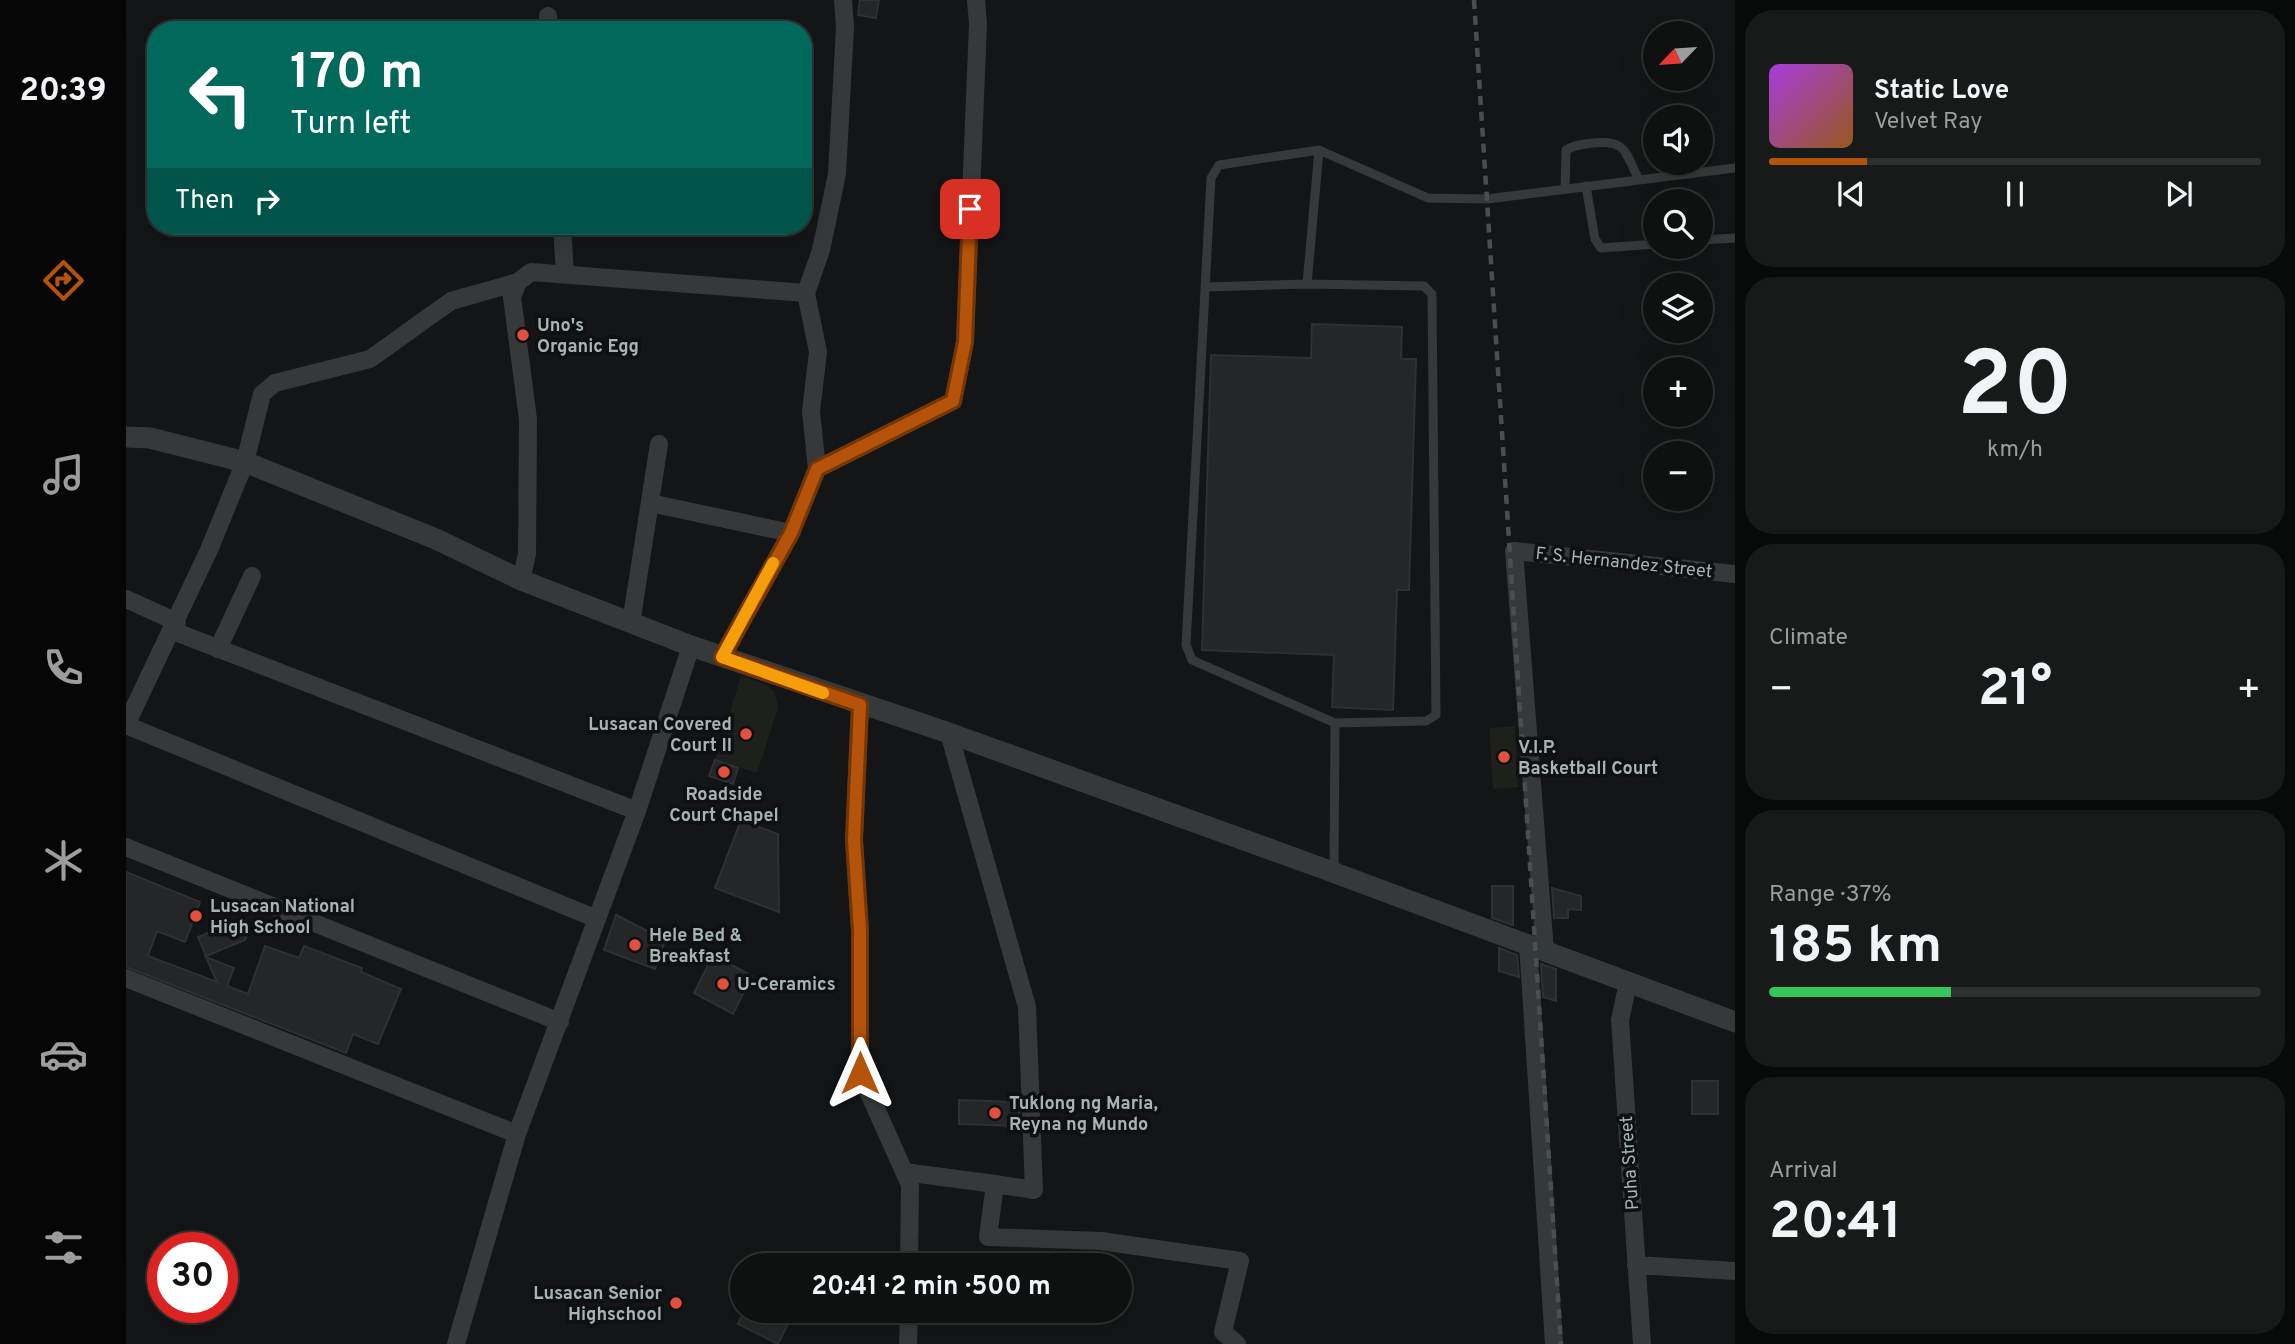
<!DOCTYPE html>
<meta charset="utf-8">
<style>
:root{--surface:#0f1010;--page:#181919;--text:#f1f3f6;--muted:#9b9d9f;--line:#2f3030;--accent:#b45309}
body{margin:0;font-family:Overpass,sans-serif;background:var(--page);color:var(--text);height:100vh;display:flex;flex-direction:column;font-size:26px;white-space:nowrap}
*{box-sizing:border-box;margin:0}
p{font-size:23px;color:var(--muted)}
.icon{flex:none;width:38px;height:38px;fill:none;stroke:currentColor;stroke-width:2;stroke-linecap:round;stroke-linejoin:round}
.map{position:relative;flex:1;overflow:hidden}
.drawer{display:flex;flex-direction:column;gap:10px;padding:10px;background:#080909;width:560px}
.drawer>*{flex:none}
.guide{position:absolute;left:21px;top:21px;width:665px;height:214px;border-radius:28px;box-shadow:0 7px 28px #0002,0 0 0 2px var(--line);background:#00695c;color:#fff;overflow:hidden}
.needle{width:46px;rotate:245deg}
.fabs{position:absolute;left:1517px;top:21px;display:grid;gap:14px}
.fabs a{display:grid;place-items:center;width:70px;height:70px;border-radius:50%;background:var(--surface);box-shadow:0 7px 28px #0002,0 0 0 2px var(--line);font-size:35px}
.speed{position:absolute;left:21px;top:1232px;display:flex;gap:14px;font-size:35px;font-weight:700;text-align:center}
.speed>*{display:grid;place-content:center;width:91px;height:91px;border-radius:50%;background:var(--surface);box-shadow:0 7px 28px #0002,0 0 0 2px var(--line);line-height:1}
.speed .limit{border:10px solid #d22;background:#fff;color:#111}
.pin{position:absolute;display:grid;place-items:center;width:60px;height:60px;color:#fff;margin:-30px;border-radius:14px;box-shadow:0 4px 10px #0006}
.me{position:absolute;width:77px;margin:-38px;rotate:0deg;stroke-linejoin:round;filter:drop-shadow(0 0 5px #0008)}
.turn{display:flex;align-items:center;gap:24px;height:147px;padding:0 28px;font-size:32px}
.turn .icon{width:91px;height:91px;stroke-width:2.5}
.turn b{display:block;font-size:49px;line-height:60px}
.then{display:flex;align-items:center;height:66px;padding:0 28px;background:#0003;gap:14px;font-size:26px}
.big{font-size:52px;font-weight:700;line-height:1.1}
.drawer .tile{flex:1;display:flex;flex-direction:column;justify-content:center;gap:10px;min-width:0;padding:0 24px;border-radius:28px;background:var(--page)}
.drawer .dial{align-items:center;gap:0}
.dial b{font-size:91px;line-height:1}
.song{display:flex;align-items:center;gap:21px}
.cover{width:84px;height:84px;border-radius:10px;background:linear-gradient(135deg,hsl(280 70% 55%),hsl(30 70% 35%))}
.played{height:7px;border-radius:4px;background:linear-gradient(90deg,var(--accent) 20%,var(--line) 20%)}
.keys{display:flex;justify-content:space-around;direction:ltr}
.heat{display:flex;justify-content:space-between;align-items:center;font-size:38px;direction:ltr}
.charge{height:10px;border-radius:5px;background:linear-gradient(90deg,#34c759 37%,var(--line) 0)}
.trip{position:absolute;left:604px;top:1253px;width:402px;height:70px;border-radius:35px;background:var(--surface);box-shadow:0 7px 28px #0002,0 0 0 2px var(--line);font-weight:700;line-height:70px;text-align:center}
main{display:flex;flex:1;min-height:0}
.menu{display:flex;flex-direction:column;width:126px;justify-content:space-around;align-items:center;background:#060606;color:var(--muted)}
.menu .icon{width:49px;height:49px}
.menu .active{color:var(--accent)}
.menu b{font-size:32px;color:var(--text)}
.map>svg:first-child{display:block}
</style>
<main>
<nav class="menu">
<b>20:39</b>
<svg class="icon active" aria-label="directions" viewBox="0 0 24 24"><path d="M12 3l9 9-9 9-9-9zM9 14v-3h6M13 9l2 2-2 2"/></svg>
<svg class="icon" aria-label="music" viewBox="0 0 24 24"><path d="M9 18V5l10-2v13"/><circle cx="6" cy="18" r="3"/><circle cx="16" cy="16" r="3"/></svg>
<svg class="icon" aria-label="phone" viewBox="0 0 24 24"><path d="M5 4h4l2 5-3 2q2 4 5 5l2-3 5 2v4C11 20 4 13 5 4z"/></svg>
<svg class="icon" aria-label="climate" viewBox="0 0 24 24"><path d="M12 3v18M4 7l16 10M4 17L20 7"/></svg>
<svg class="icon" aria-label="car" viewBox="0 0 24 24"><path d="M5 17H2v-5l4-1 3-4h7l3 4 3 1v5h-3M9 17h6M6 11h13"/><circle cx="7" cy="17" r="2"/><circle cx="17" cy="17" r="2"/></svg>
<svg class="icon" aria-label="filters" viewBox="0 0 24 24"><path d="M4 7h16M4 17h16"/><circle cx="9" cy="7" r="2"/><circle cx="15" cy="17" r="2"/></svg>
</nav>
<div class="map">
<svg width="1609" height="1344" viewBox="0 0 1609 1344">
<rect width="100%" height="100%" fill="#141516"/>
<path fill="#1d201b" d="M 615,676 L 639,684 L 649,692 L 652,708 L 631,773 L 589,760 Z
M 1389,726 L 1392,787 L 1367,789 L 1363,728 Z"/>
<path fill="#242627" stroke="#2e3032" stroke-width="2" d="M 734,0 L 753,0 L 750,18 L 732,15 Z
M 1186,324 L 1276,327 L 1275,359 L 1290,359 L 1283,590 L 1271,590 L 1267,710 L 1206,707 L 1208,655 L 1076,650 L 1085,355 L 1185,358 Z
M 589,760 L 612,768 L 607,784 L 583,776 Z
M 615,820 L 652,834 L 653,912 L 589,888 Z
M 0,872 L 74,902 L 59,942 L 31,931 L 22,956 L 91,982 L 80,957 L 108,968 L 101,986 L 122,994 L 139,946 L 173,958 L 178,946 L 236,968 L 235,972 L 275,989 L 252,1044 L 227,1034 L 220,1053 L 0,967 Z
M 1366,886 L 1387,886 L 1387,925 L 1366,918 Z
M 1426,888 L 1455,896 L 1455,910 L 1442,909 L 1442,918 L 1428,918 Z
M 490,915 L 539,940 L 529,969 L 478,950 Z
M 116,919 L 124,927 L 119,940 L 80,956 L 72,937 Z
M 1373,948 L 1391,955 L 1393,977 L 1373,971 Z
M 587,955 L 626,976 L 607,1014 L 568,993 Z
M 1415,964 L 1430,969 L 1430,1001 L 1417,997 Z
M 1566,1081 L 1592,1081 L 1592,1114 L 1566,1114 Z
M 833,1100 L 893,1102 L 894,1126 L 833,1124 Z
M 618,1311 L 647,1311 L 664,1320 L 652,1344 L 612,1324 Z"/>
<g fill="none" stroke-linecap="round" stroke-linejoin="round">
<path stroke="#36393a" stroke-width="9" d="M 1193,150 L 1181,284 L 1298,286 L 1306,294 L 1310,715 L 1300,721 L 1209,723
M 1460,186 L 1469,239 L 1475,248 L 1530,244
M 1439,189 L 1440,150 C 1449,145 1457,144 1467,143 C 1501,139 1499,153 1513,180
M 1575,240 L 1609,238
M 1080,287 L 1181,284
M 1208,871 L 1209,723 L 1066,660 L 1060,645 L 1085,178 L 1093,165 L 1193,150 L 1302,198 L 1361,199 L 1609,168"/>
<path stroke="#36393a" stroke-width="18" d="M 422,16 L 423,30
M 436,226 L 439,274
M 392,282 L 325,301 L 244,359 L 149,383 L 136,394 L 119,462 L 83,550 L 0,725 L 471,919
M 691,469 L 827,401 L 839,342 L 852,24 L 850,0
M 524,503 L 665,533
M 395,580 L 401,554 L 402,419 L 386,297 L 392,282 L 405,272 L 680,293
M 0,599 L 51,622
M 505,623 L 533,444
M 47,631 L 511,811
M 92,649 L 126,576
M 596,657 L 665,533 L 691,469 L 685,411 L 692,352 L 680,293 L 695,250 L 711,174 L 719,27 L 717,0
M 734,705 L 728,840 L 734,931 L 734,1073 L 784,1185 L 783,1265
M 823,733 L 901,1007 L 908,1190 L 869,1184
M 0,847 L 434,1022
M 1402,944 L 1428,1344
M 1419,951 L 1388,551 L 1609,574
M 0,978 L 391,1134
M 1502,983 L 1494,1020 L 1516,1344
M 778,1172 L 869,1184 L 862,1237 L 975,1241 L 1114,1261 L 1097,1332 L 1111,1344
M 1510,1265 L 1609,1271
M 330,1344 L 391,1134 L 511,811 L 565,646
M 782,1344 L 783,1311"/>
<path stroke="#36393a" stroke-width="21" d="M 0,437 L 24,438 L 119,462 L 310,539 L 395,580 L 565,646 L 823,733 L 1193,867 L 1609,1022"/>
<path stroke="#494e4f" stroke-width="4.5" stroke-dasharray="9 7" stroke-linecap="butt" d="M 1348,0 L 1435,1344"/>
</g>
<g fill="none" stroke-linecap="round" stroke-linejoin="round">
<g stroke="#753606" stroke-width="18">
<path id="route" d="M 734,1073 L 734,931 L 728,840 L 734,705 L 596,657 L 665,533 L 691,469 L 827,401 L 839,342 L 844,209"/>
</g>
<use href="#route" stroke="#b45309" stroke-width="12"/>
<path stroke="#f59e0b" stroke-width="12" d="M 647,563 L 596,657 L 697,693"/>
</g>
<g fill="#e25040" stroke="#0f1011" stroke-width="2.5">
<circle cx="397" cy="335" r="7"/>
<circle cx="620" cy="734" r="7"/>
<circle cx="1378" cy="757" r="7"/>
<circle cx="598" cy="772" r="7"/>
<circle cx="70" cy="916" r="7"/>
<circle cx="509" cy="945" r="7"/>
<circle cx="597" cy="984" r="7"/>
<circle cx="869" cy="1113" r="7"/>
<circle cx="550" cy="1303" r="7"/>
</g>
<g text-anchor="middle" stroke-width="7" stroke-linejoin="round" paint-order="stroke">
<g font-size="18" font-weight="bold" fill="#a7b3b5" stroke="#0f1011" text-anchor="start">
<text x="411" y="331">Uno's<tspan x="411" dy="21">Organic Egg</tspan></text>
<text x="606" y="730" text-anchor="end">Lusacan Covered<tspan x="606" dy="21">Court II</tspan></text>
<text x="1392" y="753">V.I.P.<tspan x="1392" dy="21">Basketball Court</tspan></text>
<text x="598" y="800" text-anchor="middle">Roadside<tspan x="598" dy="21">Court Chapel</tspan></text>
<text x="84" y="912">Lusacan National<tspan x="84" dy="21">High School</tspan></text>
<text x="523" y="941">Hele Bed &amp;<tspan x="523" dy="21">Breakfast</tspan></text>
<text x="611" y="990">U-Ceramics</text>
<text x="883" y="1109">Tuklong ng Maria,<tspan x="883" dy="21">Reyna ng Mundo</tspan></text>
<text x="536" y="1299" text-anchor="end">Lusacan Senior<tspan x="536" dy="21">Highschool</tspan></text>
</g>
<g font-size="18" fill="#a7b3b5" stroke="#0f1011">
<text transform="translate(1498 562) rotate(6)" y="6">F. S. Hernandez Street</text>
<text transform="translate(1503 1163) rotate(-94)" y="6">Puha Street</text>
</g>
</g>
</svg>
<div class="fabs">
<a><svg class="needle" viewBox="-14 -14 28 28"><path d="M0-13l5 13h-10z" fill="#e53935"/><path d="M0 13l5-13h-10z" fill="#9b9d9f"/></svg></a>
<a><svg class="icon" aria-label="sound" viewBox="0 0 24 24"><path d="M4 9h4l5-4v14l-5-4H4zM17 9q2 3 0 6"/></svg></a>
<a><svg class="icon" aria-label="search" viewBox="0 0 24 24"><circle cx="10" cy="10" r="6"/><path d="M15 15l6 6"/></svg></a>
<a><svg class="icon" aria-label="layers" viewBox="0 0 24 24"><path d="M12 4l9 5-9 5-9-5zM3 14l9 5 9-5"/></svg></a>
<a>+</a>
<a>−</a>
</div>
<div class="speed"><div class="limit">30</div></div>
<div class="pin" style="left:844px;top:209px;background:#d93025"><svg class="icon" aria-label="arrive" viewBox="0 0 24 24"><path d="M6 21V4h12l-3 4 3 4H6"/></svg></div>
<svg class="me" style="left:734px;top:1073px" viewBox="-20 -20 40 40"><path d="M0-17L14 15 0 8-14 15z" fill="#b45309" stroke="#fff" stroke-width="4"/></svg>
<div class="trip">20:41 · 2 min · 500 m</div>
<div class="guide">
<div class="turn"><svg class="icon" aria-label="left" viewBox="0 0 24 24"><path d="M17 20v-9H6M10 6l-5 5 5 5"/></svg><div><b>170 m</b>Turn left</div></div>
<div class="then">Then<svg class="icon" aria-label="right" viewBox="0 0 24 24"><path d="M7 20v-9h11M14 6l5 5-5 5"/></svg></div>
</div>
</div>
<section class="drawer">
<div class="tile">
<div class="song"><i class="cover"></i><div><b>Static Love</b><p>Velvet Ray</p></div></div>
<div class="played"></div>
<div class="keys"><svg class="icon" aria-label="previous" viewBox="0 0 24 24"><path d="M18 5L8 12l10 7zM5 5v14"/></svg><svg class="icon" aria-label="pause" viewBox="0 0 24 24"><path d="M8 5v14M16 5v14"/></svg><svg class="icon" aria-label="next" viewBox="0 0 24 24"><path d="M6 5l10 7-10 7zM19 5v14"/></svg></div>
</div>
<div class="tile dial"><b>20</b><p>km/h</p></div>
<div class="tile"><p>Climate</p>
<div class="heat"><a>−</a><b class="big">21°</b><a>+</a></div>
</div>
<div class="tile"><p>Range · 37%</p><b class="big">185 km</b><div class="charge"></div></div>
<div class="tile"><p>Arrival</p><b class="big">20:41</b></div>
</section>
</main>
